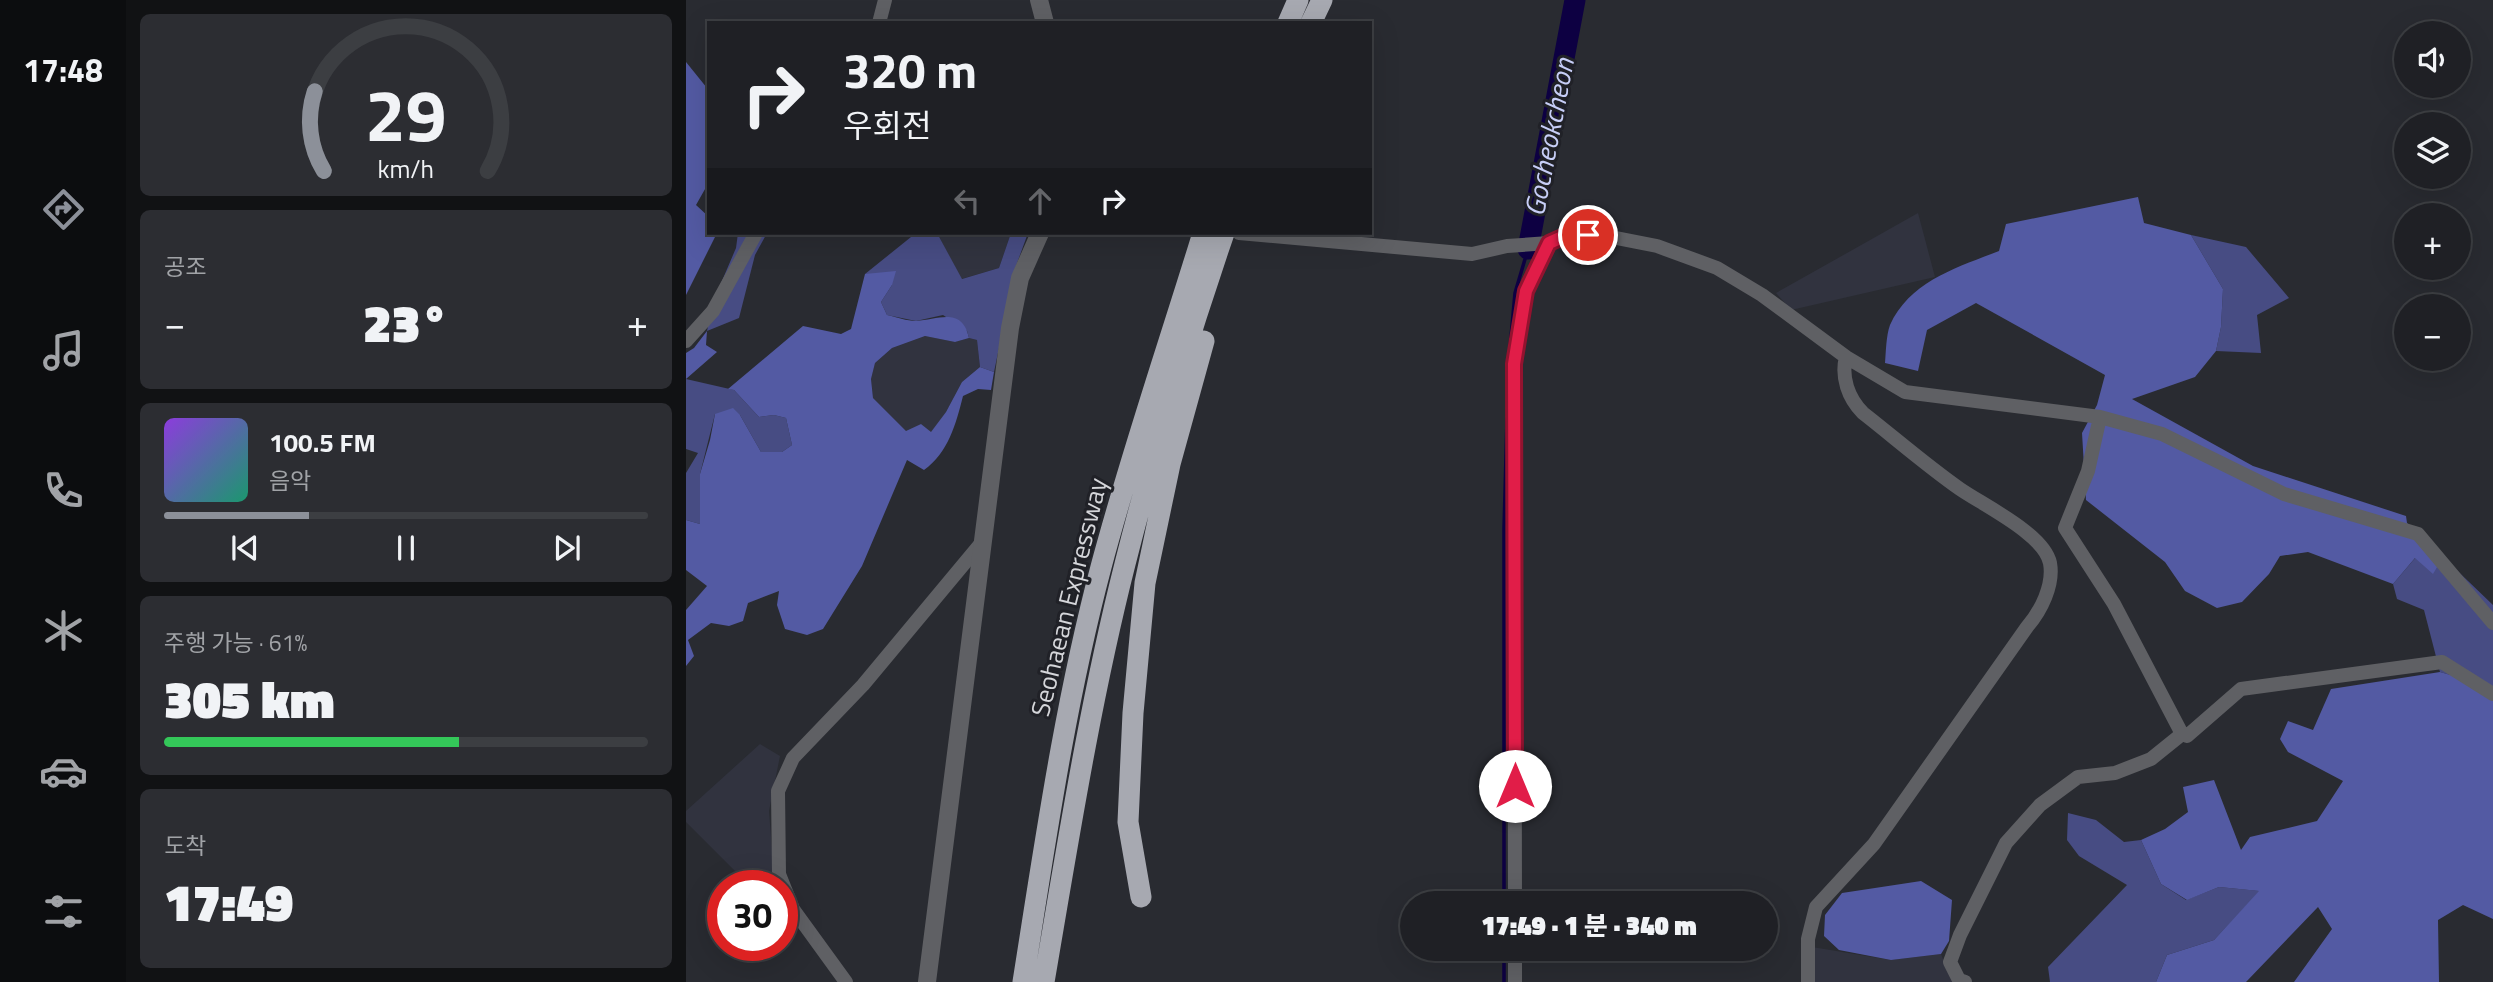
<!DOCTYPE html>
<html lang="ko">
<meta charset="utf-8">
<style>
:root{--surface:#1f2025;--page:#2c2d32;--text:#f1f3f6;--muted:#a1a3a7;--line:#3c3e42;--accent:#8c9099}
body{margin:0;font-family:"Titillium Web","Noto Sans KR",sans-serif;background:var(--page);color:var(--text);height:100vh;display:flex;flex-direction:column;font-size:26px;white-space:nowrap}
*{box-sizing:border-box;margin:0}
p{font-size:23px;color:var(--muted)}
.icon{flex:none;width:38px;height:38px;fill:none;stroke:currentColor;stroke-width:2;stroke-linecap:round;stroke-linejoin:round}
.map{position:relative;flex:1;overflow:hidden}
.side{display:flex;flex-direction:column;gap:14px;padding:14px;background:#111214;width:560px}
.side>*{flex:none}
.hud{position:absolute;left:21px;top:21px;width:665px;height:214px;border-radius:0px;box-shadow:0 7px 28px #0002,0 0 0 2px var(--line);background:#1f2025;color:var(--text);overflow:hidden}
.fabs{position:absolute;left:1708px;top:21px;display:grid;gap:14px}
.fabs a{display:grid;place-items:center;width:77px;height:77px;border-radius:50%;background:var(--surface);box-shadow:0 7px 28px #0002,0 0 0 2px var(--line);font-size:35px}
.speed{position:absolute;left:21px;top:870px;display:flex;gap:14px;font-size:35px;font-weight:700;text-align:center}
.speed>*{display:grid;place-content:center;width:91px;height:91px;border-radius:50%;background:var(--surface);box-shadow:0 7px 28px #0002,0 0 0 2px var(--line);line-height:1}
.speed .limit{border:10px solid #d22;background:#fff;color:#111}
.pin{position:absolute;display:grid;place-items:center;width:60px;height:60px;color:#fff;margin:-30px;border:4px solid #fff;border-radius:50%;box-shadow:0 2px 7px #0007}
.me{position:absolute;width:77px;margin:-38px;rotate:0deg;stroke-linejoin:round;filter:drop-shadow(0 0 5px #0008)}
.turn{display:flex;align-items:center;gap:24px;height:147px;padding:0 21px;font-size:32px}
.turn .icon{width:91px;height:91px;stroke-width:2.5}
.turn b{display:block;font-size:49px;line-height:60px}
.lanes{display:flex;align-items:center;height:66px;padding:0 21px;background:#0003;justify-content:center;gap:35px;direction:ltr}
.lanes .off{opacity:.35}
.big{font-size:52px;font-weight:800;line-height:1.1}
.side .widget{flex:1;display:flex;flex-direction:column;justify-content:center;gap:10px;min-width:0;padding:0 24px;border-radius:10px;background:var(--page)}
.side .dial{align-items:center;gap:0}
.dial svg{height:182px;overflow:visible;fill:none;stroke:var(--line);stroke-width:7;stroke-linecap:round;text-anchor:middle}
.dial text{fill:var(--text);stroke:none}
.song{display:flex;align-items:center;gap:21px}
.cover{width:84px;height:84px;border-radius:10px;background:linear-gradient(135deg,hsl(270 70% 55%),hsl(160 70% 35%))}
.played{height:7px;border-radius:4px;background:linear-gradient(90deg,var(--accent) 30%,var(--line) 30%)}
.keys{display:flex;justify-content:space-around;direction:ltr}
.heat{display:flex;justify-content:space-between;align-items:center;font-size:38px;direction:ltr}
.charge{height:10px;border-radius:5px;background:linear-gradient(90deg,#34c759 61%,var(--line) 0)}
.trip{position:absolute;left:714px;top:891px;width:378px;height:70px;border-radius:35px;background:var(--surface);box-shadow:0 7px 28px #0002,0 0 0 2px var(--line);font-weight:800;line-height:70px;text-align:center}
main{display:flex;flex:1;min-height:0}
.tabs{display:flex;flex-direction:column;width:126px;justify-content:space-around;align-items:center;background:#0c0d0f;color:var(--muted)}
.tabs .icon{width:49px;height:49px}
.tabs .on{color:var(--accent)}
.tabs b{font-size:32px;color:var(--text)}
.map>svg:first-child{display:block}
</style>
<main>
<nav class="tabs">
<b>17:48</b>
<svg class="icon on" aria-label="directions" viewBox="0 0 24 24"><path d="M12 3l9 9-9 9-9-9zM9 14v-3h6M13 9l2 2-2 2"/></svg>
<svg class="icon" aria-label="music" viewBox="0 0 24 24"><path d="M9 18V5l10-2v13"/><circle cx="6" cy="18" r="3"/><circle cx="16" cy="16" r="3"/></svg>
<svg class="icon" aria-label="phone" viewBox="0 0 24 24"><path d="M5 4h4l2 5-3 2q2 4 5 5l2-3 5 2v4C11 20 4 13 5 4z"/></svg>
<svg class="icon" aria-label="climate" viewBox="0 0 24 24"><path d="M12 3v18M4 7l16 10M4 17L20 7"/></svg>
<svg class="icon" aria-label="car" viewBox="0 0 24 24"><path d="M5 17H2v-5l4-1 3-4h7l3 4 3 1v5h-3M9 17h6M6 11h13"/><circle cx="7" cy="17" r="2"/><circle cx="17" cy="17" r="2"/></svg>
<svg class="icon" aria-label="filters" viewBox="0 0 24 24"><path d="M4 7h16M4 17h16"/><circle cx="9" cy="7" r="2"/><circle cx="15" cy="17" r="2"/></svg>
</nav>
<section class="side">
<div class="widget dial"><svg viewBox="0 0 100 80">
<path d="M14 69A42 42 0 1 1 86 69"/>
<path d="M14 69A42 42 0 0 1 10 34" stroke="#8c9099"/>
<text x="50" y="56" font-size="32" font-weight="700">29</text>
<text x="50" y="72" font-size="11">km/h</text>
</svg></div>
<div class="widget"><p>공조</p>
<div class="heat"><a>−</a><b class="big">23°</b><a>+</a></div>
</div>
<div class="widget">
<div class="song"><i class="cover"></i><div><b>100.5 FM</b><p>음악</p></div></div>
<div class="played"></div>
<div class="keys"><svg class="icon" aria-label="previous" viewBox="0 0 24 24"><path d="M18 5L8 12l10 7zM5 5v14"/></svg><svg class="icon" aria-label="pause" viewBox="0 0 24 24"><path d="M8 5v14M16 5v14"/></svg><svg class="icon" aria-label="next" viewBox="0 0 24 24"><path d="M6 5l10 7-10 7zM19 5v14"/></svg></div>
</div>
<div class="widget"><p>주행 가능 · 61%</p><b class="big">305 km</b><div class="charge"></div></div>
<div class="widget"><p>도착</p><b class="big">17:49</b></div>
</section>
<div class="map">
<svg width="1807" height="982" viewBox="0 0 1807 982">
<rect width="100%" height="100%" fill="#292b31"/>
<path fill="#31333f" d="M 1232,213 L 1249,277 L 1105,310 L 1090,293 Z
M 251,233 L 325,233 L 313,268 L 275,279 Z
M 239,336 L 269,342 L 283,338 L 291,340 L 294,367 L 276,382 L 260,412 L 245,433 L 235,424 L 221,432 L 187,398 L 185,379 L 189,363 L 206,348 Z
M 74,744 L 94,756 L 83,811 L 88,875 L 91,885 L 63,885 L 0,822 L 0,811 Z
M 1126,947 L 1205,960 L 1255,954 L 1263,974 L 1271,982 L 1126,982 Z"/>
<path fill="#474c83" d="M 52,233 L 81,233 L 69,255 L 53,318 L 21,331 L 27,302 L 50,248 Z
M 230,233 L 251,233 L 276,279 L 313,268 L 325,233 L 342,233 L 330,266 L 308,372 L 294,367 L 291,340 L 283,338 L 281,331 L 257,315 L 230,321 L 201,315 L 195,302 L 206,285 L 179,274 Z
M 1505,235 L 1560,247 L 1603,298 L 1571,315 L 1575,353 L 1530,351 L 1535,327 L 1537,289 Z
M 0,379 L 48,390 L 73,417 L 88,415 L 100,418 L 106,445 L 96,452 L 75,452 L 54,415 L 29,414 L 14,474 L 14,524 L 0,520 L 0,473 L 12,453 L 0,449 Z
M 1730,557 L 1757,557 L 1807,605 L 1807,687 L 1754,672 L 1738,610 L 1711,599 L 1707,584 Z
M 1382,813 L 1410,820 L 1438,842 L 1455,840 L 1475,884 L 1500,900 L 1533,887 L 1574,891 L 1528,940 L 1481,955 L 1470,982 L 1364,982 L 1362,967 L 1441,885 L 1393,856 L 1381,840 Z"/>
<path fill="#535aa3" d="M 0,62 L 21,88 L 23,106 L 23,182 L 10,205 L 23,217 L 23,233 L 30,233 L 30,235 L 0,295 Z
M 1452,197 L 1458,223 L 1505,235 L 1537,289 L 1535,327 L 1530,351 L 1509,377 L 1446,399 L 1567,466 L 1720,516 L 1721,523 L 1757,557 L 1747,574 L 1729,558 L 1707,584 L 1622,552 L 1594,556 L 1583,574 L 1556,602 L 1531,608 L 1499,591 L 1479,562 L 1400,500 L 1396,433 L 1411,405 L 1419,375 L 1290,303 L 1241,330 L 1232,371 L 1199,363 C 1200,352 1200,336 1204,325 C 1224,281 1272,267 1313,251 L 1320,224 Z
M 210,271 L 206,285 L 195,302 L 201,315 C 210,317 221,321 230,321 C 252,320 276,306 283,338 L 269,342 L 239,336 L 206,348 L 189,363 L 185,379 L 187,398 L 220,431 L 235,424 L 245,432 L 260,412 L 276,382 L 294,367 L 308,372 L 305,390 L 292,389 L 277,396 C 270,424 262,453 238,470 L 221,460 L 176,566 L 137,629 L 121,635 L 99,629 L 91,605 L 93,591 L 62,603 L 57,621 L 43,626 L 25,623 L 2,640 L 8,656 L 0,666 L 0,610 L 21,586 L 0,570 L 0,520 L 14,524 L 14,474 L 24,440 L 29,414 L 47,408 L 54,415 L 75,452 L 96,452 L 106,445 L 100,418 L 88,415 L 73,417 L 48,390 L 42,389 L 117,326 L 155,334 L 165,329 L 179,274 Z
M 21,331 L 20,345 L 31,352 L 0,379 L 0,353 L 8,348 Z
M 1754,672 L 1807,687 L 1807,919 L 1777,905 L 1752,920 L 1753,982 L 1608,982 L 1646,929 L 1632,907 L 1560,982 L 1470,982 L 1481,955 L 1528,940 L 1573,891 L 1533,887 L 1501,900 L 1475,884 L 1455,840 L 1479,829 L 1502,812 L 1497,787 L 1528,780 L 1555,850 L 1564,837 L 1631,821 L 1657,781 L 1602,752 L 1594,739 L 1602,721 L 1627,730 L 1645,689 Z
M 1235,881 L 1266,900 L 1263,941 L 1255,954 L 1205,960 L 1153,950 L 1138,936 L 1139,915 L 1156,893 Z"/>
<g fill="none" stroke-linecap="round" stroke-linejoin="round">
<path stroke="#0d0042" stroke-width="3.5" d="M 824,348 L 829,293 L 842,249
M 818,903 L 818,529 L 821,419
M 818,982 L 818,948"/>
<path stroke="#0d0042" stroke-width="21" d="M 842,249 L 889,0"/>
<path stroke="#5f6064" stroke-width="14" d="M 193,23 L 199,0
M 553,233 L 786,254 L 821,246 L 863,243 L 883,234 L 920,236 L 971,246 L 1031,268 L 1076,295 L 1160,357 L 1219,392 L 1414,417 L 1476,434 L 1598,494 L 1732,534 L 1807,623
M 0,341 L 27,311 L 70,233
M 1501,736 L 1555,689 L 1756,662 L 1807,694
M 829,903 L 828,364 L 840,291 L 863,243
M 829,948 L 829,982
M 160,982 L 107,909 L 93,874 L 92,791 L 107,758 L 177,685 L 297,541
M 1122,982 L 1122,939 L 1130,907 L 1188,844 L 1341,627 C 1355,611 1368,585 1364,563 C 1358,534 1297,505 1274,489 C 1241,466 1209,438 1177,413 C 1162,398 1155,377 1160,357
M 1279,982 L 1273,980 L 1264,962 L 1274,935 L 1320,843 L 1354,805 L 1392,777 L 1429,773 L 1465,759 L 1496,734 L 1428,604 L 1379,528 L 1402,471 L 1414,417"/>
<path stroke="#5f6064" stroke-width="18" d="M 353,0 L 359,23
M 241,982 L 324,328 L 334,278 L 354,233"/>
<path stroke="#a7a9b1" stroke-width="21" d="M 602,23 L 612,0
M 625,23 L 636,0
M 455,897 L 442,822 L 447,713 L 459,583 L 484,464 L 518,341
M 337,982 C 359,843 379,703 415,567 C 445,454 483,344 517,233
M 358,982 C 382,842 404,702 439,564 C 467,453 501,341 538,233"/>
</g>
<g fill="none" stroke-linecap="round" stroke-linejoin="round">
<g stroke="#92132f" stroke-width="18">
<path id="route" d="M 829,786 L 828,364 L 840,291 L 863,243 L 883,234 L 902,235"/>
</g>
<use href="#route" stroke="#e11d48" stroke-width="12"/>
</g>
<g text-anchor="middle" stroke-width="6" stroke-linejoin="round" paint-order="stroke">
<g font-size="26" fill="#d5d6da" stroke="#202127">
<text transform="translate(383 597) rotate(-76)" y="9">Seohaean Expressway</text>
</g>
<g font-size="28" font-style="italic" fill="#c7cef7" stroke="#202127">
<text transform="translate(863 137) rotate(-79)" y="10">Gocheokcheon</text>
</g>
</g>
</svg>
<div class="fabs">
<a><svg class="icon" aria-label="sound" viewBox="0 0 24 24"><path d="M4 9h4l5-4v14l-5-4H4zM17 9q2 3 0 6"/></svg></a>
<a><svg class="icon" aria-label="layers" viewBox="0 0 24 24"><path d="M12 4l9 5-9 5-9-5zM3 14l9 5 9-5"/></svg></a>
<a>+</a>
<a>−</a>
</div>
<div class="speed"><div class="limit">30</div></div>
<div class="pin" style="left:902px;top:235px;background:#d93025"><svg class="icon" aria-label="arrive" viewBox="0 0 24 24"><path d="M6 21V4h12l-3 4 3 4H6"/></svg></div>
<svg class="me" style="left:829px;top:786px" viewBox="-20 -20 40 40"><circle r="19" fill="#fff"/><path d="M0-13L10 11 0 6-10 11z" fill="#e11d48"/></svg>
<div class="trip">17:49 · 1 분 · 340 m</div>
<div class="hud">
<div class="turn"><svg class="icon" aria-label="right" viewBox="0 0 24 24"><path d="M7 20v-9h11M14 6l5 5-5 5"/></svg><div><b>320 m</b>우회전</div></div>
<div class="lanes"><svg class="icon off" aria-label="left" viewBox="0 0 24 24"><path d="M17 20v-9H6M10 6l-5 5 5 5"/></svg><svg class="icon off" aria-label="ahead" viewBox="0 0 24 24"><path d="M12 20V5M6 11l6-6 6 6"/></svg><svg class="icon" aria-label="right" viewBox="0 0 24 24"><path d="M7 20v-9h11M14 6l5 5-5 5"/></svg></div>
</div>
</div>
</main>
